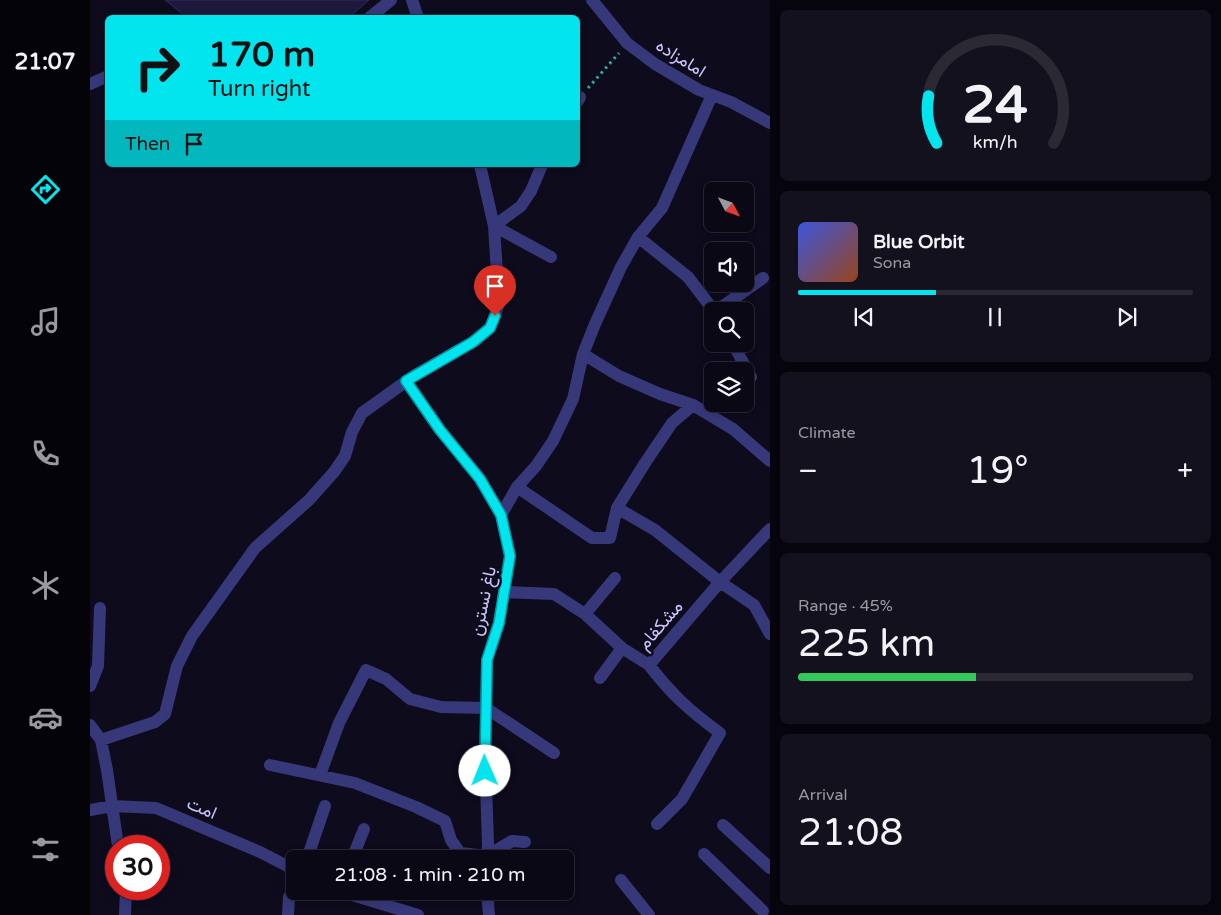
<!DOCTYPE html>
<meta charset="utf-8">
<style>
:root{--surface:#0a0815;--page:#13111e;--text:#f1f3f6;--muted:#999aa0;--line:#2a2934;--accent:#03e5ee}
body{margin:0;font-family:"Varela Round",Vazirmatn,sans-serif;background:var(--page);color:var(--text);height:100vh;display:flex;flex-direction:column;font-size:19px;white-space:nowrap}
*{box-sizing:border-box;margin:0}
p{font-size:16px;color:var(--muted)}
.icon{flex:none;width:28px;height:28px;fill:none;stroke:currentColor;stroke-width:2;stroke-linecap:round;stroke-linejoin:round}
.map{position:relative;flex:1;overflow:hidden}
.sheet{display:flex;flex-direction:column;gap:10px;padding:10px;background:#06040c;width:451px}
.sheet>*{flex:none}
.guide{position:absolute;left:15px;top:15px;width:475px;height:152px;border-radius:8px;box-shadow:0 2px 8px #0003,0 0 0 1px var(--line);background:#03e5ee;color:#111;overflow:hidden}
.needle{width:32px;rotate:131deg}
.fabs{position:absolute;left:614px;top:182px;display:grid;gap:10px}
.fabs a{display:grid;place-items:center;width:50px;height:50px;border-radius:8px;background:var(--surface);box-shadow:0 2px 8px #0003,0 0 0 1px var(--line);font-size:25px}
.speed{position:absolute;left:15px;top:835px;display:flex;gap:10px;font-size:25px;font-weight:700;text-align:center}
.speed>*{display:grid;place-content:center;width:65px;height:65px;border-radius:50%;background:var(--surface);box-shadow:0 2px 8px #0003,0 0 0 1px var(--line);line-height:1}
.speed .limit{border:8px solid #d22;background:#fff;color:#111}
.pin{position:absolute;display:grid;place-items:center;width:42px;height:42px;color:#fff;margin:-51px -21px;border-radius:50% 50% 50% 0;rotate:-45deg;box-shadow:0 0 5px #0007}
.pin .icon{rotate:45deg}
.me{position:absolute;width:55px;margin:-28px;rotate:359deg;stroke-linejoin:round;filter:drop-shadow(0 0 4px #0008)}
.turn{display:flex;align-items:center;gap:18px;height:105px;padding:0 20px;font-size:22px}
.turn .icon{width:65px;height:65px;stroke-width:2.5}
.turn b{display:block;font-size:35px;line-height:42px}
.then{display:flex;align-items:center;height:48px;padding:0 20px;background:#0003;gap:10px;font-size:19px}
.big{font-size:38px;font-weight:600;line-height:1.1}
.sheet .tile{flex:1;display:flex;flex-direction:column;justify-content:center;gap:8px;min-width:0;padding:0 18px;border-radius:8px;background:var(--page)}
.sheet .dial{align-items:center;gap:0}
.dial svg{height:130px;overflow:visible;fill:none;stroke:var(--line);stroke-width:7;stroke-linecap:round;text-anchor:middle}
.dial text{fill:var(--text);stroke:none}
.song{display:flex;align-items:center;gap:15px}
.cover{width:60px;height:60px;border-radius:8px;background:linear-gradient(135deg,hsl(230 70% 55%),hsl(20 70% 35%))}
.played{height:5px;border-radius:2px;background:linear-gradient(90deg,var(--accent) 35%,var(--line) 35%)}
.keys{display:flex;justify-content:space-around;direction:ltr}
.heat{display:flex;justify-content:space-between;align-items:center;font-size:28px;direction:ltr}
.charge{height:8px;border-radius:4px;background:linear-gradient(90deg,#34c759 45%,var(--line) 0)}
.trip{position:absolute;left:196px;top:850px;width:288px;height:50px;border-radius:8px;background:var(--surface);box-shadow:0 2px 8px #0003,0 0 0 1px var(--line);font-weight:600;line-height:50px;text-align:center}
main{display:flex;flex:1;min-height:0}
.menu{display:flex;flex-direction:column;width:90px;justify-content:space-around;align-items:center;background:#040308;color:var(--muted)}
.menu .icon{width:35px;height:35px}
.menu .active{color:var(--accent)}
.menu b{font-size:22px;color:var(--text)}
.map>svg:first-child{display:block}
</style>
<main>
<nav class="menu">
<b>21:07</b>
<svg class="icon active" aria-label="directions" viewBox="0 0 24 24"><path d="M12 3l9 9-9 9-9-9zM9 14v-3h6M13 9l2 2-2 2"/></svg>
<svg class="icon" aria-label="music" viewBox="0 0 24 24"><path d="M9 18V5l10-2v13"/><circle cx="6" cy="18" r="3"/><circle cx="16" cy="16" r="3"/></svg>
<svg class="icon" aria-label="phone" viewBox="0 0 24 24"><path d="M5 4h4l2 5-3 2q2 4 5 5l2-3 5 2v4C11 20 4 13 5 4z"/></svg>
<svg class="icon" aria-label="climate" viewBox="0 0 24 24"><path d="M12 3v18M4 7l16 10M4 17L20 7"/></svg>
<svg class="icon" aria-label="car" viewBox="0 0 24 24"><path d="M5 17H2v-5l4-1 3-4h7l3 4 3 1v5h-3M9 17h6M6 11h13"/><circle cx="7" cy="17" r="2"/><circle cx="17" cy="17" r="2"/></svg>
<svg class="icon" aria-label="filters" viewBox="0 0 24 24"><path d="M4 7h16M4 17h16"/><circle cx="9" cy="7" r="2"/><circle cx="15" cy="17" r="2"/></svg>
</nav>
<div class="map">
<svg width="680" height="915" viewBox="0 0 680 915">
<rect width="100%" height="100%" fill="#0d0b1c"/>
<path fill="#1d183c" stroke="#322a68" d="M 75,0 L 279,0 L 258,18 L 98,18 Z"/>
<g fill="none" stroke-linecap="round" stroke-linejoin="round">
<path stroke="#2eab9c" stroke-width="3" stroke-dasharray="2.5 4" stroke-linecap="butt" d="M 498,88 L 529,53"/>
<path stroke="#37387a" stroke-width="12" d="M 322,0 L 328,18
M 502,0 L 537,43 L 565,64 L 609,90 L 641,102 L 680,123
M 279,18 L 301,0
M 0,84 L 18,76
M 488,101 L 490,97
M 452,165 L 441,191 L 431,206 L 404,226 L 461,257
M 548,237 L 598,277 L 624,311
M 626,311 L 673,278
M 643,344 L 661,377
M 493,354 L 529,376 L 570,394 L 603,405 L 643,429 L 680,461
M 316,381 L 350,430 L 390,479 L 411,515 L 420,556 L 409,623 L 397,660 L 395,753 L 398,844 L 397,859
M 427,487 L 502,538 L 520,538 L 527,508 L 555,463 L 582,423 L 603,405
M 527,508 L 565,530 L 630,582 L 664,605 L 680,634
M 411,515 L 427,487 L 446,466 L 463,441 L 483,399 L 493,354 L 505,324 L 531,267 L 548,237 L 572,208 L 622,95
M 415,592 L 464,594 L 495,614 L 532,648 L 559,665 L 630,582 L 680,529
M 495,614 L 525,578
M 559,665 C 582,695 600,711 630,733 L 592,799 L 567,824
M 510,678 L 532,648
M 0,686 L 8,666 L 10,608
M 0,725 L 11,740 L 17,770 L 28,846
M 11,740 L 65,722 L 75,714 L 87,666 L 102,636 L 165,548 L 219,500 L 244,472 L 255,456 L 262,432 L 272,413 L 325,375 L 383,342 L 400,328 L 409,304 L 404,226 L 390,165
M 180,765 L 265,783 L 326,807 L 355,821 L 361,840 L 370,853 L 397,856 L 422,841 L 435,842
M 230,775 L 249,723 L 276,670 L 296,679 L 320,699 L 351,707 L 396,708 L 464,753
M 0,810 L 22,806 L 66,808 L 170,852 L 205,870
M 633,825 L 680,868
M 614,854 L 673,911
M 217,859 L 235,806
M 262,859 L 274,829
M 531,880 L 559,915
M 249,891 L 328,915
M 397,891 L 399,915
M 35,915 L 36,889
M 198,915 L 199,897 L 205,886"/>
</g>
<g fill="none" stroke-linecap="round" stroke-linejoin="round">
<g stroke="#02959b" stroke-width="12">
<path id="route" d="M 395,771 L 397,660 L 409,623 L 420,556 L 411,515 L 390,479 L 350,430 L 316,381 L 383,342 L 400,328 L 405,316"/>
</g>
<use href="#route" stroke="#03e5ee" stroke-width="9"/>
</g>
<g text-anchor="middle" stroke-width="5" stroke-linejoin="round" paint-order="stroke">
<g font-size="18" fill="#cac7fe" stroke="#0d0b1c">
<text transform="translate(591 58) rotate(32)" y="6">امامزاده</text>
<text transform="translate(393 601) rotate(-78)" y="6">باغ نسترن</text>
<text transform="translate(570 625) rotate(-49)" y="6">مشکفام</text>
<text transform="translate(112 808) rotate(23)" y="6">امت</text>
</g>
</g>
</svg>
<div class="fabs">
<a><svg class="needle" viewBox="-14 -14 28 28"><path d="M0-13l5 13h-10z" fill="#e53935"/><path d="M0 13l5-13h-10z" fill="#999aa0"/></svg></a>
<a><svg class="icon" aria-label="sound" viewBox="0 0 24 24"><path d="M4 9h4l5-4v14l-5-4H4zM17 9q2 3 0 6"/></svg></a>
<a><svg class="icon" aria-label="search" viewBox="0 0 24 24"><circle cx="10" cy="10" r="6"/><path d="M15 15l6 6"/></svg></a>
<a><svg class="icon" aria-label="layers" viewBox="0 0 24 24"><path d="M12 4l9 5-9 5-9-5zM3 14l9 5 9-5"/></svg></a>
</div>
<div class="speed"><div class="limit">30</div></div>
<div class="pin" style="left:405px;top:316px;background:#d93025"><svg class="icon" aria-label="arrive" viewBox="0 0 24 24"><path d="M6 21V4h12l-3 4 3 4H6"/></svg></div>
<svg class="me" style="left:395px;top:771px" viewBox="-20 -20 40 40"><circle r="19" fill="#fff"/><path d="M0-13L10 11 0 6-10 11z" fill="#03e5ee"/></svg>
<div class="trip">21:08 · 1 min · 210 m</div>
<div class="guide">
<div class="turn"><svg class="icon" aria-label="right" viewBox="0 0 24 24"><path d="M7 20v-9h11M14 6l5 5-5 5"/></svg><div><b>170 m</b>Turn right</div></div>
<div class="then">Then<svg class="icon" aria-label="arrive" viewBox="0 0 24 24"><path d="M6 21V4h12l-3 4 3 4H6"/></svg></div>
</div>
</div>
<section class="sheet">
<div class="tile dial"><svg viewBox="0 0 100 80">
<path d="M14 69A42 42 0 1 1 86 69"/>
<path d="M14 69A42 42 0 0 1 9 40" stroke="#03e5ee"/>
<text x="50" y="56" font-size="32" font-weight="700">24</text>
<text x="50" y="72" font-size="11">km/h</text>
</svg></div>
<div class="tile">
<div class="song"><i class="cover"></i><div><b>Blue Orbit</b><p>Sona</p></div></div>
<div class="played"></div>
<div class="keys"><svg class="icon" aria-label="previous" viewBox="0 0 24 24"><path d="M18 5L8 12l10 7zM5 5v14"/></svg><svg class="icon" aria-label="pause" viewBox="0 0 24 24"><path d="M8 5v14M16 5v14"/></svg><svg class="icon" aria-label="next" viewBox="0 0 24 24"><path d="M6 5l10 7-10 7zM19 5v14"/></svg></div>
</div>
<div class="tile"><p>Climate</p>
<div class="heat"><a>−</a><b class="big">19°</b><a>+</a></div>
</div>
<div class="tile"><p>Range · 45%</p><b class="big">225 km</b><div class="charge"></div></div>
<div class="tile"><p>Arrival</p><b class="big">21:08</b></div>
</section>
</main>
